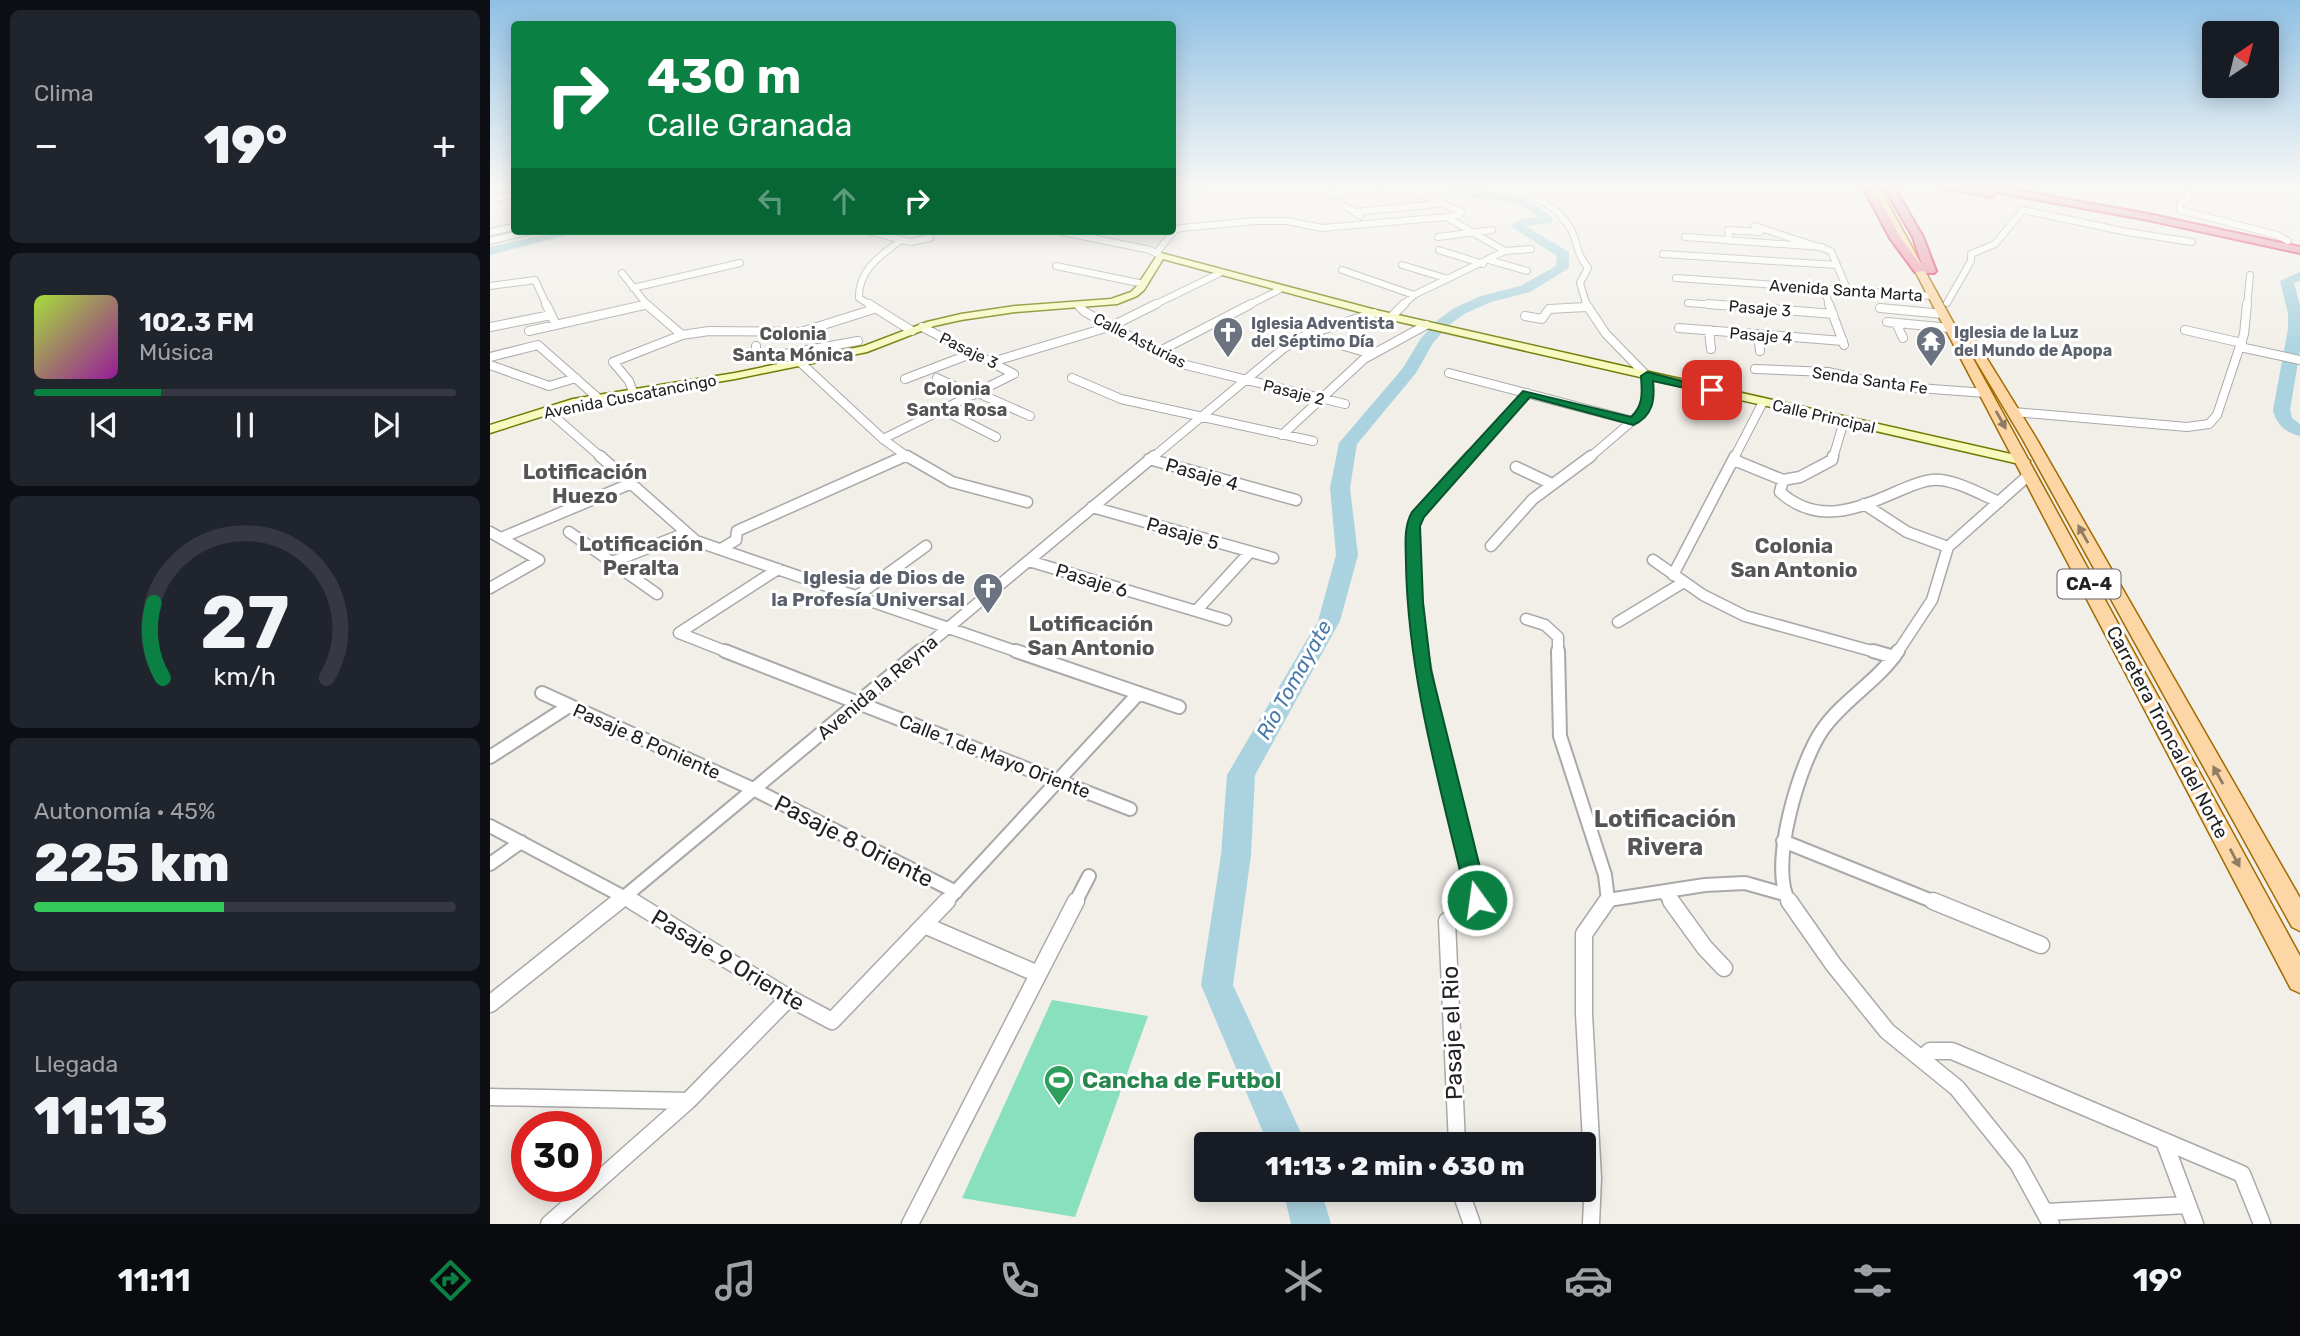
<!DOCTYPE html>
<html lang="es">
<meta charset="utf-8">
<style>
:root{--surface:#171b24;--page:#20242c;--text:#f1f3f6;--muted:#9ea1a6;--line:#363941;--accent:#0b8043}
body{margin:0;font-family:Rubik,sans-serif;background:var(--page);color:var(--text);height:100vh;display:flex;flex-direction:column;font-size:26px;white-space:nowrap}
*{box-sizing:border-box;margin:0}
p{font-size:23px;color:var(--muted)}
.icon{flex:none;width:38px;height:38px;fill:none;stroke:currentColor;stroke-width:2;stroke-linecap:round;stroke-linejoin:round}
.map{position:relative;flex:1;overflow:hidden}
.side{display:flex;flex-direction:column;gap:10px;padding:10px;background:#0d0f14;width:490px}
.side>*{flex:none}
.top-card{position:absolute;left:21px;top:21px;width:665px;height:214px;border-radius:7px;box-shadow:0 4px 18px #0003;background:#0b8043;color:#fff;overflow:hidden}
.needle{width:46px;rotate:35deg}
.buttons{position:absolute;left:1712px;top:21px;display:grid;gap:14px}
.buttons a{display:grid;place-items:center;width:77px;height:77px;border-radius:7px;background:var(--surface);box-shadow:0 4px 18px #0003;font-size:35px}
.speed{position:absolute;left:21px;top:1111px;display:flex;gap:14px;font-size:35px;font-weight:700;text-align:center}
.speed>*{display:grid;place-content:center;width:91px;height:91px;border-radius:50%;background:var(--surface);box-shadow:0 4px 18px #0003;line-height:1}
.speed .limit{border:10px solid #d22;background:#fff;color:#111}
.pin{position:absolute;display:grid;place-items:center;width:60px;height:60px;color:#fff;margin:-30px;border-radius:14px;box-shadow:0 4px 10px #0006}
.me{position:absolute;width:77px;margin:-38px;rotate:346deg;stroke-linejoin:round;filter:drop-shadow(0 0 5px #0008)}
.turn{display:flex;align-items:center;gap:24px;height:147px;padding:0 21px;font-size:32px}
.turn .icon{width:91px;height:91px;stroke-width:2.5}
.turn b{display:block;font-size:49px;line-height:60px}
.lanes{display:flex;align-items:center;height:66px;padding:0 21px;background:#0003;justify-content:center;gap:35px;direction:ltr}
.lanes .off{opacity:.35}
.big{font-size:52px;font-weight:800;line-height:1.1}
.side .widget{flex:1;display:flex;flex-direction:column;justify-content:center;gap:10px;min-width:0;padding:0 24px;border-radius:10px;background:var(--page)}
.side .dial{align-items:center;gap:0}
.dial svg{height:182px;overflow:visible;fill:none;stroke:var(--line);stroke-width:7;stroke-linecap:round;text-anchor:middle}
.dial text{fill:var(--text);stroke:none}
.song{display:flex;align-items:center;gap:21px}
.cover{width:84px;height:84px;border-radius:10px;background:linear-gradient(135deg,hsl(80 70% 55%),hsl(300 70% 35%))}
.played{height:7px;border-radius:4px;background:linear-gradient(90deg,var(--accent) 30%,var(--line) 30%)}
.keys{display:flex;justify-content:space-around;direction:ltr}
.heat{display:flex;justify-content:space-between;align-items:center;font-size:38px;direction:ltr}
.charge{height:10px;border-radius:5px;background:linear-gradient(90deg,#34c759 45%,var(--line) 0)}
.trip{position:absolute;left:704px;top:1132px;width:402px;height:70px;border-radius:7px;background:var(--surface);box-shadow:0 4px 18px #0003;font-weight:800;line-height:70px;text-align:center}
.tab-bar{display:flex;height:112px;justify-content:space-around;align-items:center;background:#090b0e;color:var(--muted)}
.tab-bar .icon{width:49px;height:49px}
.tab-bar .on{color:var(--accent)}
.tab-bar b{font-size:32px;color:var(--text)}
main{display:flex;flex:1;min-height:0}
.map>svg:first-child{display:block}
</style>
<main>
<section class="side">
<div class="widget"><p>Clima</p>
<div class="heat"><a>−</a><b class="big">19°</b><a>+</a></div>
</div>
<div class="widget">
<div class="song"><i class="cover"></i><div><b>102.3 FM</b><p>Música</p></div></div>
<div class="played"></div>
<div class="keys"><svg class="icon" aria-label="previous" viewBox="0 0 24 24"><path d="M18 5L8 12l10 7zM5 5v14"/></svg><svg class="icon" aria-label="pause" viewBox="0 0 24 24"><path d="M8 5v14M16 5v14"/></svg><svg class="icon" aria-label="next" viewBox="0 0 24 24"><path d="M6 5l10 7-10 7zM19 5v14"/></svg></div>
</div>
<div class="widget dial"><svg viewBox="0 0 100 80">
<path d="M14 69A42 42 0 1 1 86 69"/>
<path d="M14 69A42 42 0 0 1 10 36" stroke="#0b8043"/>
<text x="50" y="56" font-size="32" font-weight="700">27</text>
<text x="50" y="72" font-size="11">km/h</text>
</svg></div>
<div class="widget"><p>Autonomía · 45%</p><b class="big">225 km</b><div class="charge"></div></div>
<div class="widget"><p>Llegada</p><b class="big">11:13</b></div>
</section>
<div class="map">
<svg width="1810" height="1224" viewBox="0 0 1810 1224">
<rect width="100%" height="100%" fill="#f2efe9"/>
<path fill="#88e0be" d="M 562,1000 L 658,1016 L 585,1217 L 472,1198 Z"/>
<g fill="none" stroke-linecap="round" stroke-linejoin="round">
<path fill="#aad3df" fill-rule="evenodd" d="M 682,187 L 728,187 L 705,195 L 682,192 Z
M 949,187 C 988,187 1031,191 1062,217 L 1062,223 L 1035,226 L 1079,252 L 1079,268 L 1040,292 L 1001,302 L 974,314 L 958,326 L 943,343 L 926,373 L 867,444 L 860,488 L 868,555 L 850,621 L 765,775 L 761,855 L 743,985 L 816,1144 L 778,1144 L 711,985 L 731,855 L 737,775 L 828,621 L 846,555 L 840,488 L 849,443 L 913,368 L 931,338 L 948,320 L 964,308 L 991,296 L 1030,286 L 1066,266 L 1067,256 L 1020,226 L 1031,219 L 1048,217 C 1018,191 977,206 949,187 Z
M 70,231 L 92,231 L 0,255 L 0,247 Z
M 1810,272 L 1810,281 L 1804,283 L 1810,306 L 1810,350 L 1800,410 L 1802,418 L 1810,424 L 1810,436 C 1796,433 1786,424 1783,410 L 1798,329 L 1798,314 L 1790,281 Z
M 793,1190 L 831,1190 L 841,1224 L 801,1224 Z"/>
<g stroke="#a9a9a9" stroke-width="8">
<path id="street-far4" d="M 1016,187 C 1041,196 1066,203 1080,228 C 1089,243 1084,250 1098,268 L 1090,283 L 1097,306
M 0,188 L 3,187
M 1698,193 L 1699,197 L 1690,204 L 1690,210 L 1787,235 L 1798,241
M 839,195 L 890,187
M 0,199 L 24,195
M 855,206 L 870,216
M 865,212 L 947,204
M 1264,226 L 1341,251 L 1357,289
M 378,231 L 420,242 L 440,238 L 438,232 L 441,231
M 568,231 L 660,250 L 671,256
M 0,232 L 24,227
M 948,237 L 1002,230
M 1195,237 L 1332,247
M 0,241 L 40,231
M 1240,241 L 1238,230 L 1270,232
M 949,250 L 993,264
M 1015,251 L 1041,249
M 666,253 L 685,230 L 691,228 L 766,221 L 798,221 L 832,228 L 956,217
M 1173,254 L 1347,265
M 999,260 L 1037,271
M 912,265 L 958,279
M 566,266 L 654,284
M 852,270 L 924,295
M 132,273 L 158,306
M 1186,278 L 1443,296
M 0,286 L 45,280 L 57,306
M 1333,287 L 1340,306
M 143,288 L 250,263
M 1198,303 L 1241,306
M 1457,303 L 1481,261 L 1481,254 L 1505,244 L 1533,210 L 1637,232 L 1702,242
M 148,306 L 154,305
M 382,306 L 369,298 C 368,270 391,255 411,240
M 662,306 L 730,273
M 757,306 L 789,290
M 912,306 L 924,295 L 1015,251 L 956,217 L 970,215 L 971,212 L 917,187
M 1757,306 L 1760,275"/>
</g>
<g stroke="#a9a9a9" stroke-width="10">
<path id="street-far3" d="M 56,304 L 66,325
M 379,304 L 422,331
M 1096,304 L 1116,334 L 1157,376 L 1159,396 L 1154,411 L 1099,458
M 1218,304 L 1343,314
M 1339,304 L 1354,345
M 589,306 L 595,312 L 692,364 L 855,404
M 1390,308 L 1453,314
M 1035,316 L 1052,319 L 1059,309 L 1096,307
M 901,317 L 914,304
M 1397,322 L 1460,328
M 1406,323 L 1413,338
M 0,327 L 61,315
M 1189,328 L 1353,341
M 1219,330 L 1221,349
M 1695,330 L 1752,343
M 39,331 L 154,305
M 1268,334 L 1270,351
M 192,335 L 219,331 L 311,332 L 384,309
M 816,335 L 882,354
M 266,346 L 266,359 L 368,341
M 1750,347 L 1810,360
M 310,351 L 311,363 L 393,439 L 419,458
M 668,352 L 761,304
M 0,357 L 48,345 L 108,398
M 502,362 L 622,326 L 666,304
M 0,365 L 59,386 L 86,378
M 1265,369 L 1338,372 L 1401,386 L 1496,393
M 959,373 L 1143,421
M 447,378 L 483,395
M 582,378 L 631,399 L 823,441
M 415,379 L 483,353
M 143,392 L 139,381 L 123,362 L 192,335 L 156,304
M 488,393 L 540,416
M 57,410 L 112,458
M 453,410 L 506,437
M 1524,412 L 1697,427 L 1719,424 L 1727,415 L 1754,334 L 1757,304
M 792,435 L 874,359 L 936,325
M 393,439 L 524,374 L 432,327
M 411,458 L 415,456
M 662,458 L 794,348 L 816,335 L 884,313
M 978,458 L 1037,393
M 1244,458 L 1273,402
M 1343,458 L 1354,421"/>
</g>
<g stroke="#a9a9a9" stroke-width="13">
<path id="street-far2" d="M 110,456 L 206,541 L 531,653
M 417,456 L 462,482 L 537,502
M 659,459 L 806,500
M 1244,460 L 1293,480
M 1026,467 L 1062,484
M 1293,480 L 1290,492 C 1327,525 1365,510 1406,492 C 1418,487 1430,481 1442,480 C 1463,478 1490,494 1509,502
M 1293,480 L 1310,477 L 1342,460 L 1343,456
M 1374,504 L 1417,532 L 1458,547
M 602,507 L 783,558
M 0,532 L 49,560 L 0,588
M 79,532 L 167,594
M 11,538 L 142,483
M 1001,546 L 1043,499 L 1101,456
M 231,549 L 246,540 L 247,531 L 415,456
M 1163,560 L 1213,595 L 1255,616 L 1389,653
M 539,561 L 736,620
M 122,562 L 196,533
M 1183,575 L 1245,456
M 367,596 L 436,546
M 706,611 L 760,552
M 1036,619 L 1055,625 L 1068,637 L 1068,653
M 1128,622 L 1194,582
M 189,633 L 240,653
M 189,633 L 288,569
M 428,653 L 664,456
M 931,653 C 926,617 915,548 927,515 L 980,456
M 1407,653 L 1442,600 L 1458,547 L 1540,474"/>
</g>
<g stroke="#a9a9a9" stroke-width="16">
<path id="street-far1" d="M 235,651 L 640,809
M 526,651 L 689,707
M 931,651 L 952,761 L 987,899
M 1068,651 L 1070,736 L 1115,875 L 1118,900
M 1383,651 L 1404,657
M 52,693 L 263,789 L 466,892
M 0,757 L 79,706
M 0,826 L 145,903
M 1293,841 L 1447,903
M 0,864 L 31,842
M 1174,892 L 1182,903
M 127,903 L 430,651
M 455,903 L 649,693
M 585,903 L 599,876
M 1116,903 L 1118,900 L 1215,885 L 1255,883 L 1294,894
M 1300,903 C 1277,869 1310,761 1333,729 C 1353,700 1388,681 1408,651"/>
</g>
<g stroke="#a9a9a9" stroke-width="19">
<path id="street" d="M 142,901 L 299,998 L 342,1021 L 457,901
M 1181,901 L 1215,948 L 1234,968
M 1299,901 L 1343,964 L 1397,1031 L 1467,1088 L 1528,1164 L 1561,1224
M 1443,901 L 1551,945
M 957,921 L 967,1144
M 434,925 L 548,974
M 0,1004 L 129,901
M 1432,1059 L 1440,1051 L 1462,1051 L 1752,1174 L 1772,1224
M 0,1097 L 198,1101
M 1674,1141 L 1705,1224
M 970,1190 L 982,1224
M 1556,1212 L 1698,1205
M 59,1224 L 198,1101 L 299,998
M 420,1224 L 586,901
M 1101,1224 L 1103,1178 L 1094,1014 L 1094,934 L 1117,901"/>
</g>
<g stroke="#707d05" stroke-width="3">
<path id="secondary" d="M 671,253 L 886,310 L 1534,457 L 1540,461 L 1534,465 L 884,316 L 673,259 L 654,290 L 647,296 L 627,304 L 525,312 L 471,320 L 444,326 L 377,352 L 245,379 L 85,406 L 0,433 L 0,425 L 83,399 L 245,373 L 374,346 L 437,322 L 471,314 L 525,306 L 621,299 L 641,292 L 647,286 L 668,254 Z"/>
</g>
<g stroke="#a06b00" stroke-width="3">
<path id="primary" d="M 1381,187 L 1389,187 L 1810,956 L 1810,993 L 1801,989 Z
M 1475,336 L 1483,336 L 1546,438 L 1810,898 L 1810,931 L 1802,927 L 1532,438 L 1473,339 Z"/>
</g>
<g stroke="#dc2a67" stroke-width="4">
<path id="highway" d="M 1373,187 L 1383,187 L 1410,237 L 1433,268 L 1423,237 L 1394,187 L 1404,187 L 1433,237 L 1446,271 L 1444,273 L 1436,273 L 1434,271 L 1425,272 L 1400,238 Z
M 1446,187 L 1490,190 L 1486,187 L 1509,187 L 1658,214 L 1810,247 L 1810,253 L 1658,220 L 1505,192 L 1504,196 L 1501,197 Z"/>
</g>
<use href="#street-far4" stroke="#fff" stroke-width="6"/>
<use href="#street-far3" stroke="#fff" stroke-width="8"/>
<use href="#street-far2" stroke="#fff" stroke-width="10"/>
<use href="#street-far1" stroke="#fff" stroke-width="12"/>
<use href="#street" stroke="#fff" stroke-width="16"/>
<use href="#secondary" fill="#f7fabf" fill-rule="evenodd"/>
<use href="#primary" fill="#fcd6a4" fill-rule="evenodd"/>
<use href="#highway" fill="#e892a2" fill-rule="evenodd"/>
</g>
<defs><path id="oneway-solid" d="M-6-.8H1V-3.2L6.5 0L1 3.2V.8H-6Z" transform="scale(1.75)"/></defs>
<g fill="#8f7c63">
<use href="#oneway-solid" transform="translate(1511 420) rotate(61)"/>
<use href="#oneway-solid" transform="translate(1593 534) rotate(-119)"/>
<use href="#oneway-solid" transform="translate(1728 775) rotate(-119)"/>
<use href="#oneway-solid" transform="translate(1745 858) rotate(62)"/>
</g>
<linearGradient id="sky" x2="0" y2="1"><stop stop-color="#8fc0e4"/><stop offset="0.52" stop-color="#f9f8f5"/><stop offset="1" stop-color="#f9f8f5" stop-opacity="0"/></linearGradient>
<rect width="1810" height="359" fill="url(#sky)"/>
<path fill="#0b8043" stroke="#07532c" stroke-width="2" d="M 1157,372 L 1227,390 L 1222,394 L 1163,381 C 1165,399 1163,417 1143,425 L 1040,397 L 934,517 L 930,526 L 933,602 L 941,670 L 998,900 L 995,906 L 987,909 L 980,906 L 977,900 C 951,789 918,678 916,564 C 916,546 913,528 922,512 L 1033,391 L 1141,417 C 1154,405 1152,392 1151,376 Z"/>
<defs>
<g id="church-pin" transform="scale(1.575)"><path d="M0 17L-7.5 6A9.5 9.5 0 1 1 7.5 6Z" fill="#6b7280" stroke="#fff"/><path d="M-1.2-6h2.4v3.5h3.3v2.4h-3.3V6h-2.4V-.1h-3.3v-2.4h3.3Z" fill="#fff"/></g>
<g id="temple-pin" transform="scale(1.575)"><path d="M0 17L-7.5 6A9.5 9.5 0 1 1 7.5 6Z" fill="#6b7280" stroke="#fff"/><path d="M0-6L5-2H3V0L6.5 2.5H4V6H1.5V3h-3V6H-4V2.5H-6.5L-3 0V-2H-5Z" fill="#fff"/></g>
<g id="stadium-pin" transform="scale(1.575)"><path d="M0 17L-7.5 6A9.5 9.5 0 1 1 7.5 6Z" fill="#2e9e5b" stroke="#fff"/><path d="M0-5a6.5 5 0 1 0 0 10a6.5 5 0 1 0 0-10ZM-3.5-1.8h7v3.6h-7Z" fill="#fff"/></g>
</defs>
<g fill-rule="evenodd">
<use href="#church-pin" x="738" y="332"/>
<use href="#temple-pin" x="1441" y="341"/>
<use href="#church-pin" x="498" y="588"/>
<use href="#stadium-pin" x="569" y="1080"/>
</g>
<g text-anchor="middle" stroke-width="6" stroke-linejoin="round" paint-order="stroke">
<g font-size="16" fill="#222" stroke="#fff">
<text transform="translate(1356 290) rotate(4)" y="6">Avenida Santa Marta</text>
<text transform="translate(1270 308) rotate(5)" y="6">Pasaje 3</text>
<text transform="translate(1271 335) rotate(5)" y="6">Pasaje 4</text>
<text transform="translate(650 340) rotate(27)" y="6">Calle Asturias</text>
<text transform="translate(479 350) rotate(26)" y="6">Pasaje 3</text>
<text transform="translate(1380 380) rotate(8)" y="6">Senda Santa Fe</text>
<text transform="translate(804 392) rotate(14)" y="6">Pasaje 2</text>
<text transform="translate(140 396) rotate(-11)" y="6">Avenida Cuscatancingo</text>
<text transform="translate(1334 416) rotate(13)" y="6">Calle Principal</text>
</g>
<g font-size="16" font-weight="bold" fill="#5b616d" stroke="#fff" text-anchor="start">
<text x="761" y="329">Iglesia Adventista<tspan x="761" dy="18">del Séptimo Día</tspan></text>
<text x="1464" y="338">Iglesia de la Luz<tspan x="1464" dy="18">del Mundo de Apopa</tspan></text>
</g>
<g font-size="18" font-weight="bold" fill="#555" stroke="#fff">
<text x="303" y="340">Colonia<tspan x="303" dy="21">Santa Mónica</tspan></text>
<text x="467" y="395">Colonia<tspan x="467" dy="21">Santa Rosa</tspan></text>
</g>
<rect fill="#fff" stroke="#646464" stroke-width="2" x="1567.5" y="569.5" width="63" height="29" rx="5"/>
<g font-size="18" font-weight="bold" fill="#222">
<text x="1599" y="590">CA-4</text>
</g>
<g font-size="19" fill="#222" stroke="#fff">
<text transform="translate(712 474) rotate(16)" y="7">Pasaje 4</text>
<text transform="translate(693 533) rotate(16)" y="7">Pasaje 5</text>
<text transform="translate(602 580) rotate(17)" y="7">Pasaje 6</text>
<text transform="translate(387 687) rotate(-40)" y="7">Avenida la Reyna</text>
<text transform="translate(1678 732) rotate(62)" y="7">Carretera Troncal del Norte</text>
<text transform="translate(157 741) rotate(24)" y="7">Pasaje 8 Poniente</text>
<text transform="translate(505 756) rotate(21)" y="7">Calle 1 de Mayo Oriente</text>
</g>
<g font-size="19" font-weight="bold" fill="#5b616d" stroke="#fff" text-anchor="end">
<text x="475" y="584">Iglesia de Dios de<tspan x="475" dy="22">la Profesía Universal</tspan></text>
</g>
<g font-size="21" font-weight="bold" fill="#555" stroke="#fff">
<text x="95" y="479">Lotificación<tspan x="95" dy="24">Huezo</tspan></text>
<text x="151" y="551">Lotificación<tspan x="151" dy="24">Peralta</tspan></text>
<text x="1304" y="553">Colonia<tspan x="1304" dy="24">San Antonio</tspan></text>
<text x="601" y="631">Lotificación<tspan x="601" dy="24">San Antonio</tspan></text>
</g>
<g font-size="21" font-style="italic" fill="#4a7aab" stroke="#fff">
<text transform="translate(804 680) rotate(-61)" y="7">Río Tomayate</text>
</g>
<g font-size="23" fill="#222" stroke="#fff">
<text transform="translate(364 841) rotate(27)" y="8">Pasaje 8 Oriente</text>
<text transform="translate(238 960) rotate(31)" y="8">Pasaje 9 Oriente</text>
<text transform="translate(962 1033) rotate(-92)" y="8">Pasaje el Rio</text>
</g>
<g font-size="23" font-weight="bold" fill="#27864d" stroke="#fff" text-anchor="start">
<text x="592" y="1088">Cancha de Futbol</text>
</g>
<g font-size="24" font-weight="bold" fill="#555" stroke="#fff">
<text x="1175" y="827">Lotificación<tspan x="1175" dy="28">Rivera</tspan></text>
</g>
</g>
</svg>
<div class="buttons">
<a><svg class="needle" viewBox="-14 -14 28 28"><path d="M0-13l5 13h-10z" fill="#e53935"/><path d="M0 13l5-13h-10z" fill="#9ea1a6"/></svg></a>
</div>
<div class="speed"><div class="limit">30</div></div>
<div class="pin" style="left:1222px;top:390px;background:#d93025"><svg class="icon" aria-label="arrive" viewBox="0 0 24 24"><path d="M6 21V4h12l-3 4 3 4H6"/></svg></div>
<svg class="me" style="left:987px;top:900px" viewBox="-20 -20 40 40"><circle r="17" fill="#0b8043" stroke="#fff" stroke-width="3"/><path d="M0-11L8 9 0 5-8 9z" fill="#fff"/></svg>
<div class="trip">11:13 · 2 min · 630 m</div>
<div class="top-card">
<div class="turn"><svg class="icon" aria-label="right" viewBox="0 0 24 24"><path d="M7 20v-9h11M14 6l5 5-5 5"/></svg><div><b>430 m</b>Calle Granada</div></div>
<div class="lanes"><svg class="icon off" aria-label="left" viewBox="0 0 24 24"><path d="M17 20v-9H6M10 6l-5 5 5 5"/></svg><svg class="icon off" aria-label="ahead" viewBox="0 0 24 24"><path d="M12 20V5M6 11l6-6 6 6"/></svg><svg class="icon" aria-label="right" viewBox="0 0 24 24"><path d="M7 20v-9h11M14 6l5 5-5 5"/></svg></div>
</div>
</div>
</main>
<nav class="tab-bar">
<b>11:11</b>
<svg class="icon on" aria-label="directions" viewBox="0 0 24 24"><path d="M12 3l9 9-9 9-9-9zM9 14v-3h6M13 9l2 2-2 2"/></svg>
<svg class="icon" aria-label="music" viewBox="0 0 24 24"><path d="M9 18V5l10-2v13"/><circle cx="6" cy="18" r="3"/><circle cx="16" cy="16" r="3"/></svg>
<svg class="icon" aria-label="phone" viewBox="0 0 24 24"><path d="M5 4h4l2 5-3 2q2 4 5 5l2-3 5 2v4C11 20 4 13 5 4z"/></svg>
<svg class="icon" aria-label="climate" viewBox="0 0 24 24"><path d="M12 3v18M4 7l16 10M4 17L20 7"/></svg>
<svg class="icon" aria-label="car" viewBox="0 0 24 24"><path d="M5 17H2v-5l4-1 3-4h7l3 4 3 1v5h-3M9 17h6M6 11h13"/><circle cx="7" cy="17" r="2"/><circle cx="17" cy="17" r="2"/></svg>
<svg class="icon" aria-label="filters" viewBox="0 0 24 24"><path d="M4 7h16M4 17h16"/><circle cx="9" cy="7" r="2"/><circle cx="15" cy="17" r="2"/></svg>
<b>19°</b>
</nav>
